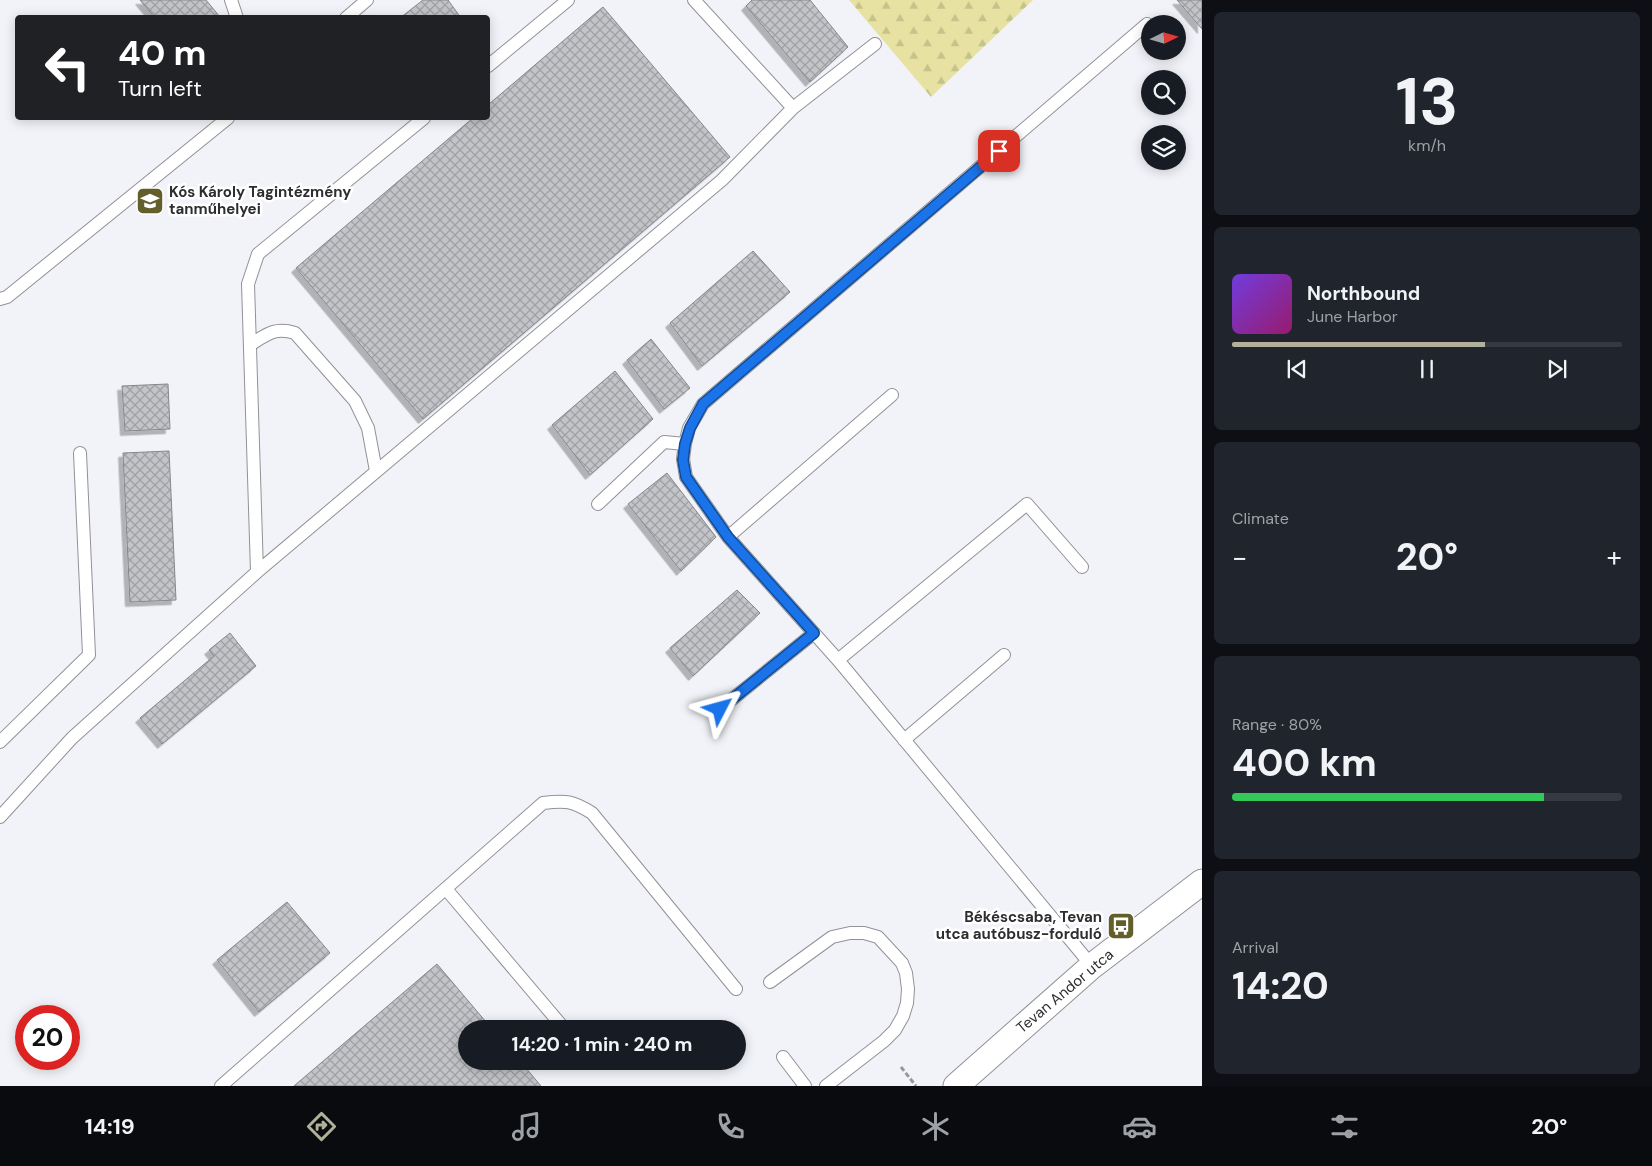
<!DOCTYPE html>
<meta charset="utf-8">
<style>
:root{--surface:#171b24;--page:#20242c;--text:#f1f3f6;--muted:#9ea1a6;--line:#363941;--accent:#b1b09b}
body{margin:0;font-family:"DM Sans",sans-serif;background:var(--page);color:var(--text);height:100vh;display:flex;flex-direction:column;font-size:19px;white-space:nowrap}
*{box-sizing:border-box;margin:0}
p{font-size:16px;color:var(--muted)}
.icon{flex:none;width:28px;height:28px;fill:none;stroke:currentColor;stroke-width:2;stroke-linecap:round;stroke-linejoin:round}
.map{position:relative;flex:1;overflow:hidden}
.side{display:flex;flex-direction:column;gap:12px;padding:12px;background:#0d0f14;width:450px}
.side>*{flex:none}
.hud{position:absolute;left:15px;top:15px;width:475px;height:105px;border-radius:5px;box-shadow:0 2px 12px #0003;background:#202124;color:#fff;overflow:hidden}
.needle{width:32px;rotate:85deg}
.controls{position:absolute;left:1141px;top:15px;display:grid;gap:10px}
.controls a{display:grid;place-items:center;width:45px;height:45px;border-radius:50%;background:var(--surface);box-shadow:0 2px 12px #0003;font-size:25px}
.speed{position:absolute;left:15px;top:1005px;display:flex;gap:10px;font-size:25px;font-weight:700;text-align:center}
.speed>*{display:grid;place-content:center;width:65px;height:65px;border-radius:50%;background:var(--surface);box-shadow:0 2px 12px #0003;line-height:1}
.speed .limit{border:8px solid #d22;background:#fff;color:#111}
.pin{position:absolute;display:grid;place-items:center;width:42px;height:42px;color:#fff;margin:-21px;border-radius:10px;box-shadow:0 2px 8px #0006}
.me{position:absolute;width:55px;margin:-28px;rotate:51deg;stroke-linejoin:round;filter:drop-shadow(0 0 4px #0008)}
.turn{display:flex;align-items:center;gap:18px;height:105px;padding:0 20px;font-size:22px}
.turn .icon{width:65px;height:65px;stroke-width:2.5}
.turn b{display:block;font-size:35px;line-height:42px}
.big{font-size:38px;font-weight:700;line-height:1.1}
.side .tile{flex:1;display:flex;flex-direction:column;justify-content:center;gap:8px;min-width:0;padding:0 18px;border-radius:8px;background:var(--page)}
.side .dial{align-items:center;gap:0}
.dial b{font-size:65px;line-height:1}
.song{display:flex;align-items:center;gap:15px}
.cover{width:60px;height:60px;border-radius:8px;background:linear-gradient(135deg,hsl(260 70% 55%),hsl(320 70% 35%))}
.played{height:5px;border-radius:2px;background:linear-gradient(90deg,var(--accent) 65%,var(--line) 65%)}
.keys{display:flex;justify-content:space-around;direction:ltr}
.heat{display:flex;justify-content:space-between;align-items:center;font-size:28px;direction:ltr}
.charge{height:8px;border-radius:4px;background:linear-gradient(90deg,#34c759 80%,var(--line) 0)}
.trip{position:absolute;left:458px;top:1020px;width:288px;height:50px;border-radius:25px;background:var(--surface);box-shadow:0 2px 12px #0003;font-weight:700;line-height:50px;text-align:center}
.menu{display:flex;height:80px;justify-content:space-around;align-items:center;background:#090b0e;color:var(--muted)}
.menu .icon{width:35px;height:35px}
.menu .selected{color:var(--accent)}
.menu b{font-size:22px;color:var(--text)}
main{display:flex;flex:1;min-height:0}
.map>svg:first-child{display:block}
</style>
<main>
<div class="map">
<svg width="1202" height="1086" viewBox="0 0 1202 1086">
<defs>
<pattern id="forest-firs" width="22" height="20" patternUnits="userSpaceOnUse" patternTransform="scale(1.25)"><rect width="22" height="20" fill="#e7e2a1"/><path d="M5 1l3.5 6h-7zM16 11l3.5 6h-7z" fill="#c6c28b"/></pattern>
<pattern id="building-cross-hatch" width="8" height="8" patternUnits="userSpaceOnUse" patternTransform="scale(1.25)"><rect width="8" height="8" fill="#c2c4c8"/><path d="M0 0l8 8M0 8l8-8" fill="none" stroke="#9ea0a3"/></pattern>
<filter id="shadow"><feDropShadow dx="-4.5" dy="4.5" stdDeviation="0" flood-color="#0004"/></filter>
</defs>
<rect width="100%" height="100%" fill="#f2f3f8"/>
<path fill="url(#forest-firs)" d="M 849,0 L 1033,0 L 931,97 Z"/>
<path fill="url(#building-cross-hatch)" stroke="#85878b" filter="url(#shadow)" d="M 140,0 L 206,0 L 220,17 L 155,18 Z
M 423,0 L 448,0 L 461,18 L 400,18 Z
M 752,0 L 810,0 L 848,47 L 810,82 L 746,6 Z
M 1177,0 L 1202,0 L 1202,29 Z
M 603,7 L 730,157 L 423,419 L 296,268 L 473,118 L 488,118 L 488,105 Z
M 753,251 L 790,292 L 702,366 L 670,323 Z
M 651,339 L 690,388 L 664,409 L 627,360 Z
M 615,371 L 653,419 L 590,475 L 552,425 Z
M 168,384 L 170,429 L 125,431 L 122,386 Z
M 169,451 L 176,600 L 130,602 L 123,453 Z
M 667,473 L 716,537 L 681,571 L 628,504 Z
M 737,590 L 760,613 L 693,676 L 670,648 Z
M 230,633 L 256,666 L 162,744 L 140,718 L 214,656 L 209,650 Z
M 287,902 L 330,953 L 259,1012 L 217,960 Z
M 437,964 L 492,1029 L 466,1029 L 466,1061 L 520,1061 L 541,1086 L 294,1086 Z"/>
<g fill="none" stroke-linecap="round" stroke-linejoin="round">
<g stroke="#909296" stroke-width="14">
<path id="service" d="M 231,0 L 237,18
M 346,18 L 367,0
M 488,66 L 568,0
M 793,108 L 875,44
M 0,299 L 7,297 L 228,118
M 250,345 C 267,334 275,327 295,333 L 355,401 L 368,428 L 376,471
M 598,504 L 664,442 L 685,444
M 728,537 L 892,395
M 257,572 L 248,284 L 258,254 L 424,118
M 838,660 L 1027,504 L 1082,567
M 720,709 L 814,633
M 904,740 L 1004,655
M 0,742 L 89,655 L 80,453
M 0,817 L 72,738 L 257,572 L 722,180 L 793,108 L 694,0
M 446,889 L 562,1026
M 1092,966 L 838,660 L 728,537 L 686,477 L 683,459 L 685,444 L 689,428 L 703,404 L 1147,24
M 770,982 L 832,937 L 850,933 L 864,933 L 878,937 L 902,963 L 906,973 L 908,989 L 907,1003 L 903,1016 L 895,1030 L 884,1041 L 826,1086
M 783,1057 L 805,1086
M 221,1086 L 543,803 C 566,800 573,801 592,813 L 736,989"/>
</g>
<g stroke="#909296" stroke-width="27">
<path id="minor" d="M 956,1086 L 1092,966 L 1202,882"/>
</g>
<path stroke="#97989b" stroke-width="3" stroke-dasharray="5 2.5" stroke-linecap="butt" d="M 901,1067 L 916,1086"/>
<use href="#service" stroke="#fff" stroke-width="12"/>
<use href="#minor" stroke="#fff" stroke-width="25"/>
</g>
<g fill="none" stroke-linecap="round" stroke-linejoin="round">
<g stroke="#114b97" stroke-width="12">
<path id="route" d="M 720,709 L 814,633 L 728,537 L 686,477 L 683,460 L 685,444 L 690,428 L 703,404 L 999,151"/>
</g>
<use href="#route" stroke="#1a73e8" stroke-width="9"/>
</g>
<defs>
<g id="school-square" transform="scale(1.4375)"><rect x="-9" y="-9" width="18" height="18" rx="4" fill="#635f2b" stroke="#fff"/><path d="M0-5L7-2L0 1L-7-2ZM-4 1L0 2.5L4 1V4Q0 6-4 4Z" fill="#fff"/></g>
<g id="bus-square" transform="scale(1.4375)"><rect x="-9" y="-9" width="18" height="18" rx="4" fill="#635f2b" stroke="#fff"/><path d="M-5-6H5V4H4V6H2V4H-2V6H-4V4H-5ZM-3.5-4V0h7V-4ZM-3.5 1.2v1.5H-2V1.2ZM2 1.2v1.5H3.5V1.2Z" fill="#fff"/></g>
</defs>
<g fill-rule="evenodd">
<use href="#school-square" x="150" y="201"/>
<use href="#bus-square" x="1121" y="926"/>
</g>
<g text-anchor="middle" stroke-width="5" stroke-linejoin="round" paint-order="stroke">
<g font-size="15" font-weight="bold" fill="#2e2e30" stroke="#fff" text-anchor="start">
<text x="169" y="197">Kós Károly Tagintézmény<tspan x="169" dy="17">tanműhelyei</tspan></text>
<text x="1102" y="922" text-anchor="end">Békéscsaba, Tevan<tspan x="1102" dy="17">utca autóbusz-forduló</tspan></text>
</g>
<g font-size="15" fill="#2e2e30" stroke="#fff">
<text transform="translate(1065 991) rotate(-40)" y="5">Tevan Andor utca</text>
</g>
</g>
</svg>
<div class="controls">
<a><svg class="needle" viewBox="-14 -14 28 28"><path d="M0-13l5 13h-10z" fill="#e53935"/><path d="M0 13l5-13h-10z" fill="#9ea1a6"/></svg></a>
<a><svg class="icon" aria-label="search" viewBox="0 0 24 24"><circle cx="10" cy="10" r="6"/><path d="M15 15l6 6"/></svg></a>
<a><svg class="icon" aria-label="layers" viewBox="0 0 24 24"><path d="M12 4l9 5-9 5-9-5zM3 14l9 5 9-5"/></svg></a>
</div>
<div class="speed"><div class="limit">20</div></div>
<div class="pin" style="left:999px;top:151px;background:#d93025"><svg class="icon" aria-label="arrive" viewBox="0 0 24 24"><path d="M6 21V4h12l-3 4 3 4H6"/></svg></div>
<svg class="me" style="left:720px;top:709px" viewBox="-20 -20 40 40"><path d="M0-17L14 15 0 8-14 15z" fill="#1a73e8" stroke="#fff" stroke-width="4"/></svg>
<div class="trip">14:20 · 1 min · 240 m</div>
<div class="hud">
<div class="turn"><svg class="icon" aria-label="left" viewBox="0 0 24 24"><path d="M17 20v-9H6M10 6l-5 5 5 5"/></svg><div><b>40 m</b>Turn left</div></div>
</div>
</div>
<section class="side">
<div class="tile dial"><b>13</b><p>km/h</p></div>
<div class="tile">
<div class="song"><i class="cover"></i><div><b>Northbound</b><p>June Harbor</p></div></div>
<div class="played"></div>
<div class="keys"><svg class="icon" aria-label="previous" viewBox="0 0 24 24"><path d="M18 5L8 12l10 7zM5 5v14"/></svg><svg class="icon" aria-label="pause" viewBox="0 0 24 24"><path d="M8 5v14M16 5v14"/></svg><svg class="icon" aria-label="next" viewBox="0 0 24 24"><path d="M6 5l10 7-10 7zM19 5v14"/></svg></div>
</div>
<div class="tile"><p>Climate</p>
<div class="heat"><a>−</a><b class="big">20°</b><a>+</a></div>
</div>
<div class="tile"><p>Range · 80%</p><b class="big">400 km</b><div class="charge"></div></div>
<div class="tile"><p>Arrival</p><b class="big">14:20</b></div>
</section>
</main>
<nav class="menu">
<b>14:19</b>
<svg class="icon selected" aria-label="directions" viewBox="0 0 24 24"><path d="M12 3l9 9-9 9-9-9zM9 14v-3h6M13 9l2 2-2 2"/></svg>
<svg class="icon" aria-label="music" viewBox="0 0 24 24"><path d="M9 18V5l10-2v13"/><circle cx="6" cy="18" r="3"/><circle cx="16" cy="16" r="3"/></svg>
<svg class="icon" aria-label="phone" viewBox="0 0 24 24"><path d="M5 4h4l2 5-3 2q2 4 5 5l2-3 5 2v4C11 20 4 13 5 4z"/></svg>
<svg class="icon" aria-label="climate" viewBox="0 0 24 24"><path d="M12 3v18M4 7l16 10M4 17L20 7"/></svg>
<svg class="icon" aria-label="car" viewBox="0 0 24 24"><path d="M5 17H2v-5l4-1 3-4h7l3 4 3 1v5h-3M9 17h6M6 11h13"/><circle cx="7" cy="17" r="2"/><circle cx="17" cy="17" r="2"/></svg>
<svg class="icon" aria-label="filters" viewBox="0 0 24 24"><path d="M4 7h16M4 17h16"/><circle cx="9" cy="7" r="2"/><circle cx="15" cy="17" r="2"/></svg>
<b>20°</b>
</nav>
